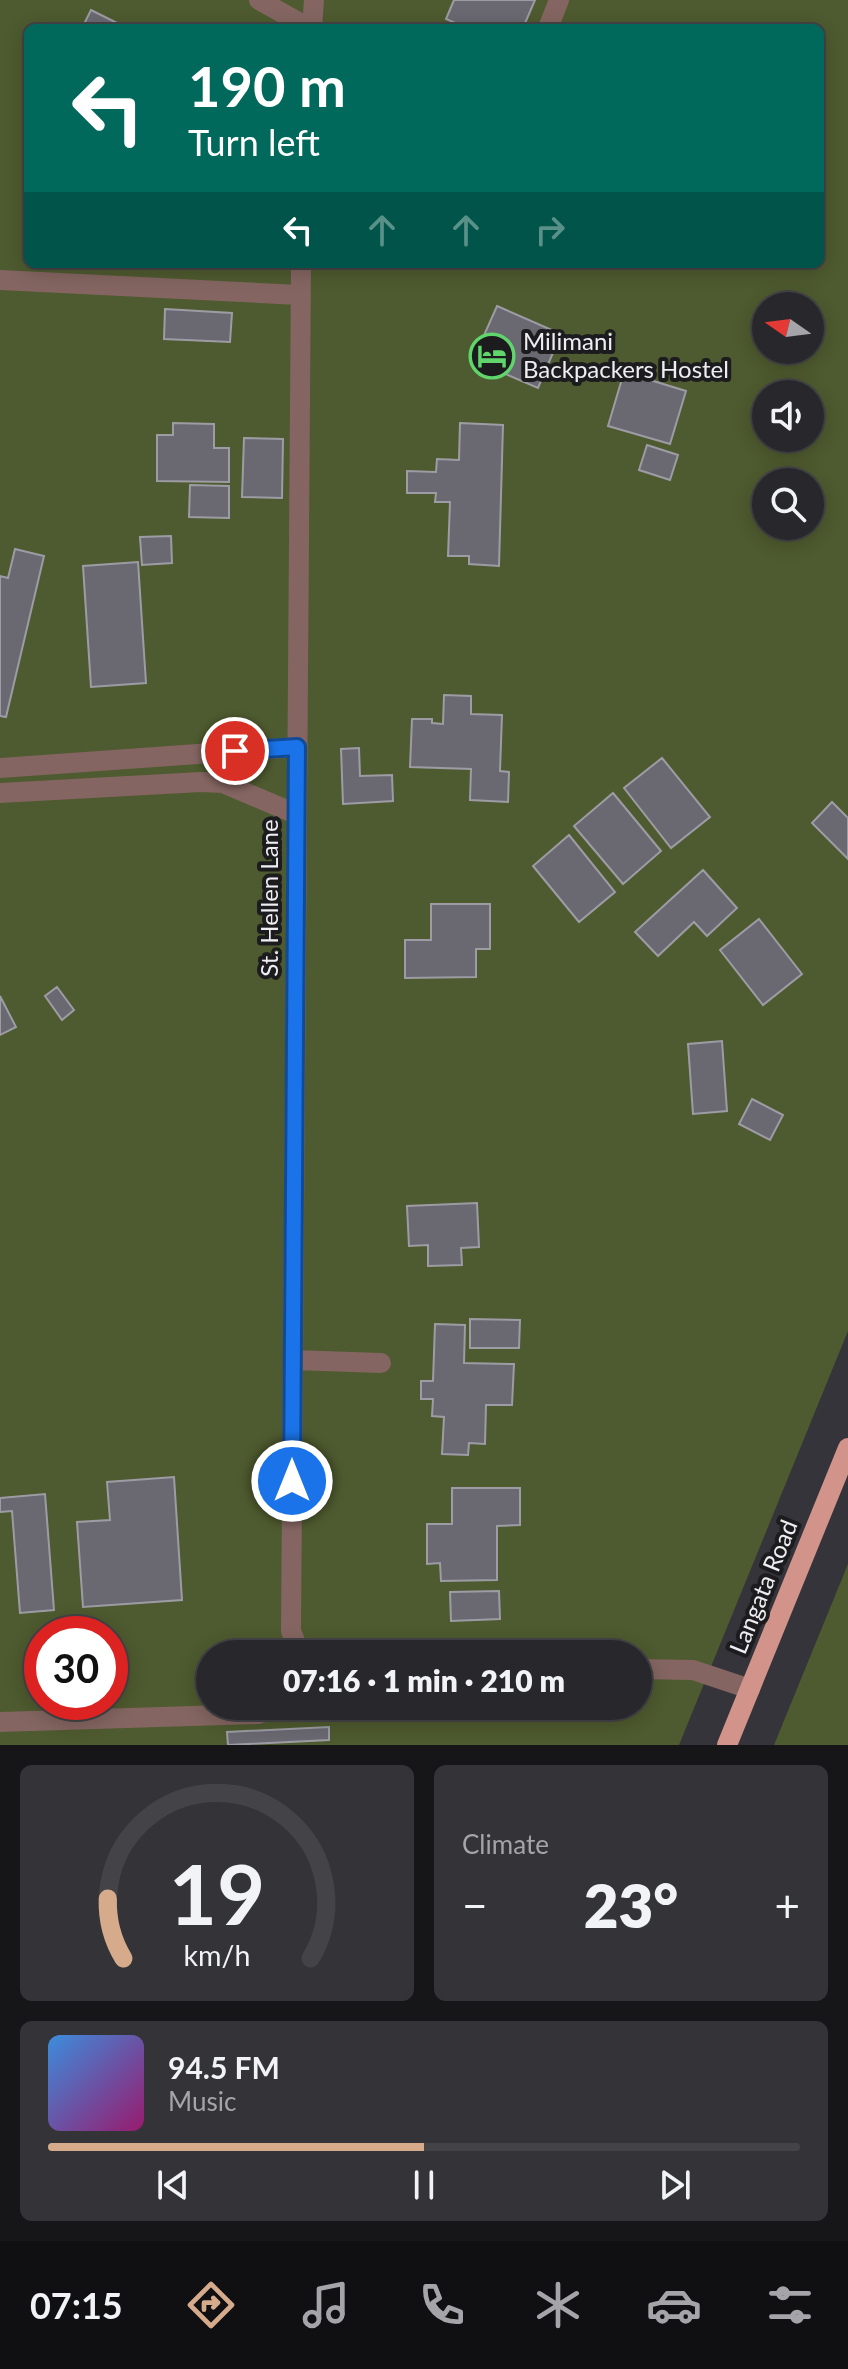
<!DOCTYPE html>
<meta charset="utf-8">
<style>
:root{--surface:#28272c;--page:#343338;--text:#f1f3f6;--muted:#a5a5a9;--line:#444448;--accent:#d6ab8b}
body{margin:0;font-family:Lato,sans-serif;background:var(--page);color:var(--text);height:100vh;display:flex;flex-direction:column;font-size:30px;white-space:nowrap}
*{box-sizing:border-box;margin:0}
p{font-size:26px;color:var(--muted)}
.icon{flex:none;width:44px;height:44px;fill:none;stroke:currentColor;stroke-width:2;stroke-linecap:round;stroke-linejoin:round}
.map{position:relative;height:1745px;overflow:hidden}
.sheet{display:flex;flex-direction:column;gap:20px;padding:20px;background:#161518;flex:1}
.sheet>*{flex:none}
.top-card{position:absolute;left:24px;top:24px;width:800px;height:244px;border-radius:12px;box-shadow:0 4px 20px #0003,0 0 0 2px var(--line);background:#00695c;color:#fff;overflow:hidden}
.needle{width:52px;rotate:284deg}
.buttons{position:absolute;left:752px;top:292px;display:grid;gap:16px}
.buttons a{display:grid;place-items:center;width:72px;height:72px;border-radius:50%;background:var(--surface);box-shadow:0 4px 20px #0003,0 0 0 2px var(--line);font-size:40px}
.speed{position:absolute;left:24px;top:1616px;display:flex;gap:16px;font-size:40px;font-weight:700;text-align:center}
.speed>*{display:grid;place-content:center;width:104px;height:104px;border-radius:50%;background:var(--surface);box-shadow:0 4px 20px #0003,0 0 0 2px var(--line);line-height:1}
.speed .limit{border:12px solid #d22;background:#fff;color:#111}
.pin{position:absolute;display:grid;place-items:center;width:68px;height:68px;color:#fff;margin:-34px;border:4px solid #fff;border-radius:50%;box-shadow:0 2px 8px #0007}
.me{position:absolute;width:88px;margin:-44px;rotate:0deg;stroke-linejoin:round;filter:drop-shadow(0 0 6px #0008)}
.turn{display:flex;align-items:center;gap:28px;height:168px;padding:0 32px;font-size:36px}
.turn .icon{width:104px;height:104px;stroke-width:2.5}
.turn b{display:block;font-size:56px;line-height:68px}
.lanes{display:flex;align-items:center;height:76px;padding:0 32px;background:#0003;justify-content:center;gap:40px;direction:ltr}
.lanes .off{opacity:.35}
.big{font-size:60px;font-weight:800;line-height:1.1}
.sheet .widget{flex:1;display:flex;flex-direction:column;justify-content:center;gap:12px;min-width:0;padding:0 28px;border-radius:12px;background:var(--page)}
.sheet .dial{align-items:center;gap:0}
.dial svg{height:208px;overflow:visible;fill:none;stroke:var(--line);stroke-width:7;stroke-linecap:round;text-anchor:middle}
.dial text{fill:var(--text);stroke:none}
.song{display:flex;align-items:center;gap:24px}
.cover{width:96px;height:96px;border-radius:12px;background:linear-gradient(135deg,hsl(210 70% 55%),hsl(320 70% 35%))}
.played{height:8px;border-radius:4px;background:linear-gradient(90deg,var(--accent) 50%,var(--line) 50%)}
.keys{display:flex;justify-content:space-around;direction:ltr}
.heat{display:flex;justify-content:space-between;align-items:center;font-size:44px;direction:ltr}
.sheet .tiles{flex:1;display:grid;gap:20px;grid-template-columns:1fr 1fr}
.widget:last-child{grid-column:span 2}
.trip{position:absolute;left:196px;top:1640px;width:456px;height:80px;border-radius:40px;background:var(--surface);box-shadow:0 4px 20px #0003,0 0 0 2px var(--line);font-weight:800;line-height:80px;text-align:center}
.menu{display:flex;height:128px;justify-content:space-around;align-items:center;background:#101012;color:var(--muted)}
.menu .icon{width:56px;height:56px}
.menu .on{color:var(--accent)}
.menu b{font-size:36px;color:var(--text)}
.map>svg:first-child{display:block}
</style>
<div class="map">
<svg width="848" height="1745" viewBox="0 0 848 1745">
<rect width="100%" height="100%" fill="#35343b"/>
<path fill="#4e5a2f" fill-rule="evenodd" d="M 0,0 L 848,0 L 848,1331 L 679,1745 L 0,1745 ZM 28,28 L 820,28 L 820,264 L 28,264 ZM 766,306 L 810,306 L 810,350 L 766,350 ZM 766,394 L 810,394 L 810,438 L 766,438 ZM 766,482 L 810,482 L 810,526 L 766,526 ZM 42,1634 L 110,1634 L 110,1702 L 42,1702 ZM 210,1654 L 638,1654 L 638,1706 L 210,1706 Z
M 848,1564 L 848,1745 L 774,1745 Z"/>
<path fill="#6a6971" stroke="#9d9ca5" stroke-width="2" d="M 454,0 L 535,0 L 523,28 L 467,28 L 446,19 Z
M 91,10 L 127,28 L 82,28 Z
M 497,306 L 561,334 L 538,388 L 473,360 Z
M 165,309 L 232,313 L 230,342 L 164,339 Z
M 624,372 L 686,391 L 670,444 L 608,426 Z
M 173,423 L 214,424 L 214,448 L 229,448 L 229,482 L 157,481 L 157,435 L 173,435 Z
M 460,423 L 503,425 L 499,566 L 469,564 L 469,556 L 448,556 L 450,502 L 435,502 L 436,493 L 407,493 L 407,471 L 436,472 L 437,459 L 459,460 Z
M 244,438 L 283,439 L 282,498 L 242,497 Z
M 647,445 L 678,455 L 670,480 L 639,470 Z
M 190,485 L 229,486 L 229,518 L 189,517 Z
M 171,536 L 172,563 L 142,565 L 140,537 Z
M 15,549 L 44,556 L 6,717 L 0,716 L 0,576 L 8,578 Z
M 138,562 L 146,683 L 91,687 L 83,566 Z
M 444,695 L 471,696 L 471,714 L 502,715 L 500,771 L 509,772 L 508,802 L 470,800 L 471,769 L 410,767 L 412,719 L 432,719 L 432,723 L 443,724 Z
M 359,748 L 360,776 L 392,775 L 393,801 L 343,804 L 341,749 Z
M 662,758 L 710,817 L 671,848 L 624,788 Z
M 613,793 L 661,851 L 623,884 L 574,826 Z
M 832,802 L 848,818 L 848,859 L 812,823 Z
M 569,835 L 615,892 L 579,922 L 533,866 Z
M 703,870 L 737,908 L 707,936 L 694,922 L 658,956 L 635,932 Z
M 431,904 L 490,904 L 490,949 L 476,949 L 476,977 L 405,978 L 405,940 L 431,940 Z
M 759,919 L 802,974 L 763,1005 L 720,950 Z
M 57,987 L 74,1010 L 62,1020 L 45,996 Z
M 0,996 L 16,1027 L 0,1035 Z
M 722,1041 L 727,1111 L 693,1114 L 688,1044 Z
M 752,1099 L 783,1115 L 770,1140 L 739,1124 Z
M 477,1203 L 479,1247 L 461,1248 L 462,1265 L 428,1266 L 428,1245 L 409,1246 L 407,1206 Z
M 470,1319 L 520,1320 L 519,1348 L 470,1348 Z
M 435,1324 L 465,1325 L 464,1363 L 514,1364 L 512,1405 L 486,1405 L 485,1444 L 469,1443 L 468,1455 L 442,1454 L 444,1417 L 432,1416 L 433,1399 L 421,1399 L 421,1381 L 433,1381 Z
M 174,1477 L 182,1600 L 83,1607 L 77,1522 L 110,1520 L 107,1482 Z
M 452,1488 L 520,1488 L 520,1525 L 497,1526 L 497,1580 L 441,1581 L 440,1563 L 427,1564 L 427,1524 L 452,1524 Z
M 45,1494 L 54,1610 L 20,1613 L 12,1511 L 0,1512 L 0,1498 Z
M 499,1591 L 500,1619 L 451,1621 L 450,1592 Z
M 329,1727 L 329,1740 L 228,1745 L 227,1732 Z"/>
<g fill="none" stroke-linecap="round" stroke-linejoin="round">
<path stroke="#846561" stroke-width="20" d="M 259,0 L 309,28
M 312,28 L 314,0
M 548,28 L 559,0
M 0,280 L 299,295
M 0,768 L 297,747
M 0,793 L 201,782 L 223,783 L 296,814
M 293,1360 L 381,1363
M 300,1654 L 291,1631 L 301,264
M 638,1669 L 693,1670 L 750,1689
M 0,1722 L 258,1714 L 281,1706"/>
<path stroke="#d2938b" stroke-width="20" d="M 727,1745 L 848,1448"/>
</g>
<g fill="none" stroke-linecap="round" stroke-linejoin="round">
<g stroke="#114b97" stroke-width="20">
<path id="route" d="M 235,751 L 297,747 L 292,1481"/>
</g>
<use href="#route" stroke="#1a73e8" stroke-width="14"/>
</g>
<defs>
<g id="hotel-ring" transform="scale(2.3)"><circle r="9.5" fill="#1c1c1f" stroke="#5fd56b" stroke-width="1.5"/><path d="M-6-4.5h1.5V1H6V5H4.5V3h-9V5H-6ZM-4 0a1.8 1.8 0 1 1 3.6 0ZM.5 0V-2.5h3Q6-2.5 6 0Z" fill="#5fd56b"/></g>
</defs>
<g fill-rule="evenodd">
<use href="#hotel-ring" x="492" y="356"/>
</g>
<g text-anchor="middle" stroke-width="8" stroke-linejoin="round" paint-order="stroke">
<g font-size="24" fill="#eeedf2" stroke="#1c1c1f" text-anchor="start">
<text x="523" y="350">Milimani<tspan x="523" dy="28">Backpackers Hostel</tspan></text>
</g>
<g font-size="24" fill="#eeedf2" stroke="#1c1c1f">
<text transform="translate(270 898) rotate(-90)" y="8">St. Hellen Lane</text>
<text transform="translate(764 1587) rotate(-68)" y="8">Langata Road</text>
</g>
</g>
</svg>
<div class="buttons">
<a><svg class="needle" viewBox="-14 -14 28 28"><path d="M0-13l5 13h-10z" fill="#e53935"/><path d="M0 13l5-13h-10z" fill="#a5a5a9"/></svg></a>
<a><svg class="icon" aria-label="sound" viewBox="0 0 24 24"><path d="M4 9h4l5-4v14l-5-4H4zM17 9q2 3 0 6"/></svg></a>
<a><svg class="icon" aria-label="search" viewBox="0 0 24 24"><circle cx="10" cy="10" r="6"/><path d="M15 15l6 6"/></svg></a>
</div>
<div class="speed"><div class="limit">30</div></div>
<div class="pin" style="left:235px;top:751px;background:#d93025"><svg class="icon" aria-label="arrive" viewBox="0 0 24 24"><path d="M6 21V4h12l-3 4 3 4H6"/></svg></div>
<svg class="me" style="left:292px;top:1481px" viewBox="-20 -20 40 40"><circle r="17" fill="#1a73e8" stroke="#fff" stroke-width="3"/><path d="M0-11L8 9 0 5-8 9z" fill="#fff"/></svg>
<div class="trip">07:16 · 1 min · 210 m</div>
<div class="top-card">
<div class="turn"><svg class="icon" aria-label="left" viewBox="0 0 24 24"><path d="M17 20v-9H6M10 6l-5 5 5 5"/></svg><div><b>190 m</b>Turn left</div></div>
<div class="lanes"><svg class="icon" aria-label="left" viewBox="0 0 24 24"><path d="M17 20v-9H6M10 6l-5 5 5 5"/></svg><svg class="icon off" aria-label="ahead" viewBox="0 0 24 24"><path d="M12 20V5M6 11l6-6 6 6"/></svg><svg class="icon off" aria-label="ahead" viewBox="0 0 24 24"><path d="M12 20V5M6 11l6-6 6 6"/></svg><svg class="icon off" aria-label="right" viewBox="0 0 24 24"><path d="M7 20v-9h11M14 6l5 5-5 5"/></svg></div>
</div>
</div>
<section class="sheet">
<div class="tiles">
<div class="widget dial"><svg viewBox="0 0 100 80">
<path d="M14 69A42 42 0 1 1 86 69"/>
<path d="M14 69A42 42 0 0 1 8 46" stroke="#d6ab8b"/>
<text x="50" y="56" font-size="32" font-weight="700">19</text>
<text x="50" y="72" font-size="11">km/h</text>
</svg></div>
<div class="widget"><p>Climate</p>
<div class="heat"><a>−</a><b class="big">23°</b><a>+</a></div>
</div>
<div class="widget">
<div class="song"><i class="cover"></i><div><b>94.5 FM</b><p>Music</p></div></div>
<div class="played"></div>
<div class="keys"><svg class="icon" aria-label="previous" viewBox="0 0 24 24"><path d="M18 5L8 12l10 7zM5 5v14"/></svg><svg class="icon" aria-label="pause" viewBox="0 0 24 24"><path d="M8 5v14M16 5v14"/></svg><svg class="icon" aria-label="next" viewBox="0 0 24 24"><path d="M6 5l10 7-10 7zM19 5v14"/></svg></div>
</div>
</div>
</section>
<nav class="menu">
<b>07:15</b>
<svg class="icon on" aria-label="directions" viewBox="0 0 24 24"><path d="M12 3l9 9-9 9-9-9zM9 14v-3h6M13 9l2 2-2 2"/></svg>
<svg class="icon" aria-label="music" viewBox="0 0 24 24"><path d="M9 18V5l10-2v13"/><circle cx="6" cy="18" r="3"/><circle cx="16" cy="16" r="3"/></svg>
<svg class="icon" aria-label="phone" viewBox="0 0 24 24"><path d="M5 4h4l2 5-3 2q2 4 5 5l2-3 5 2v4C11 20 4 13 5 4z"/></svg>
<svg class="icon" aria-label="climate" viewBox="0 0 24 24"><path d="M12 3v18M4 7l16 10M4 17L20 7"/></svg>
<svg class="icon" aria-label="car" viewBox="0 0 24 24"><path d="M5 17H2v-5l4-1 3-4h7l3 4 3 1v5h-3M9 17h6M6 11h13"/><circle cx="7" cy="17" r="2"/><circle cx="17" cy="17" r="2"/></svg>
<svg class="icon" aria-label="filters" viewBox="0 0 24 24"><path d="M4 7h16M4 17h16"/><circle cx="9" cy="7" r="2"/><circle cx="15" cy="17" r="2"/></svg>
</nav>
